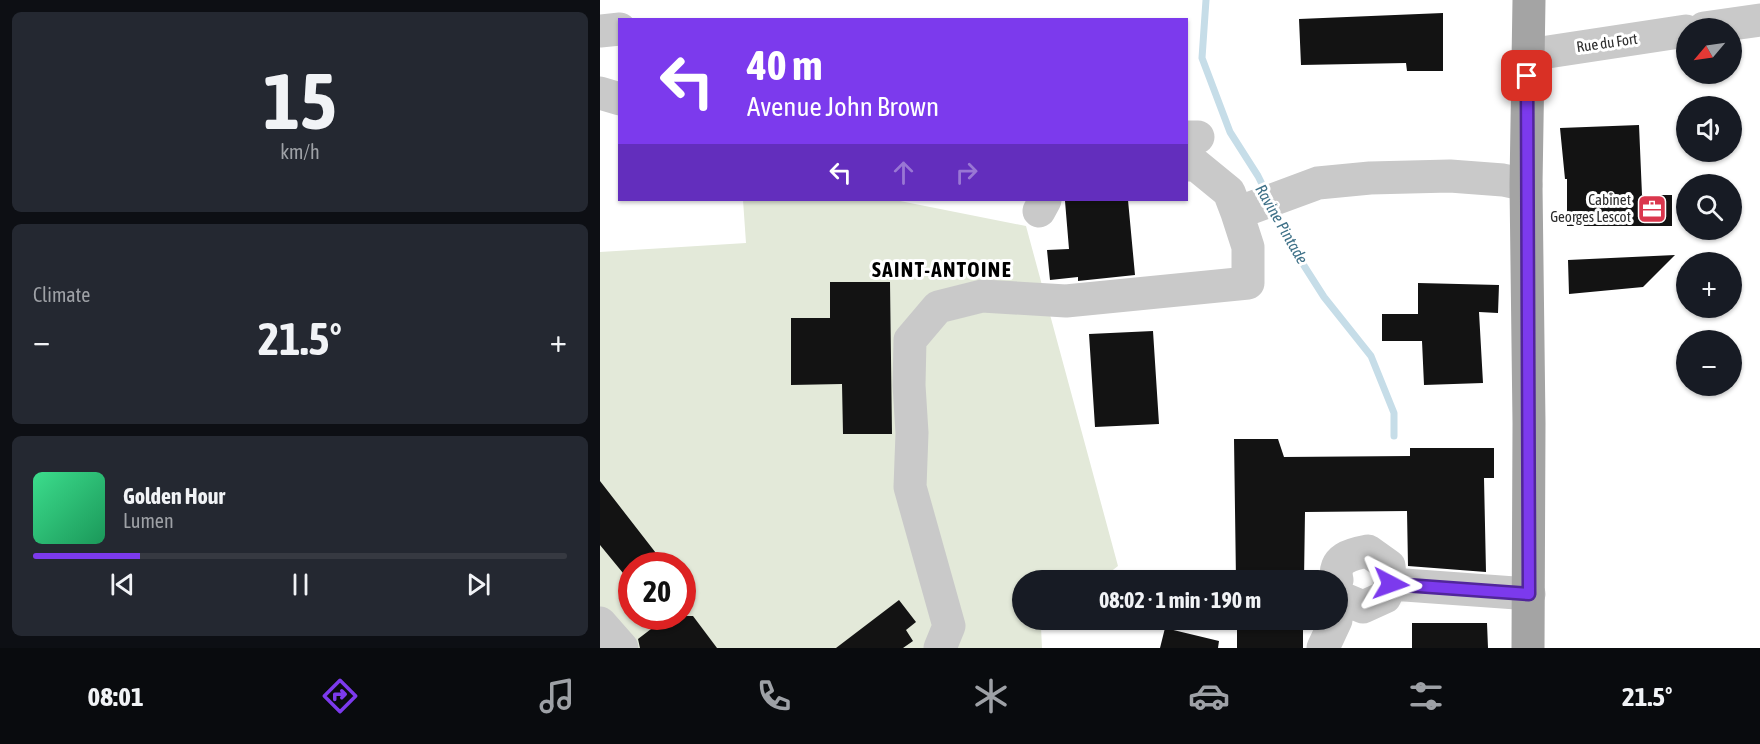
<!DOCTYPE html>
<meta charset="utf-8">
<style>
:root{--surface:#171b24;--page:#242831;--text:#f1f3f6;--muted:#9ea1a6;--line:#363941;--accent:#7c3aed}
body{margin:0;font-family:"Asap Condensed",sans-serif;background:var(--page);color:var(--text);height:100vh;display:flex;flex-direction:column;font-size:22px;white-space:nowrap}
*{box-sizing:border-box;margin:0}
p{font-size:20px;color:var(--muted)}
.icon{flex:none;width:33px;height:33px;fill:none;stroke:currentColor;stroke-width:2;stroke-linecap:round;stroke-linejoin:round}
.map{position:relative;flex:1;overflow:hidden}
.drawer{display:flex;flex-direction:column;gap:12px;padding:12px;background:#0d0f14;width:600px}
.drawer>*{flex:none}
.guide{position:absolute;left:18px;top:18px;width:570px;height:183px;border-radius:0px;box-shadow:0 2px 4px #0004;background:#7c3aed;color:#fff;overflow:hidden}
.needle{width:39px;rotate:241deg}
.fabs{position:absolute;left:1076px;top:18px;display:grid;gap:12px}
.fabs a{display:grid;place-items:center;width:66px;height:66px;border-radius:50%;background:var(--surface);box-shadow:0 2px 4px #0004;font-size:30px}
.speed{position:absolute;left:18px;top:552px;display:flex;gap:12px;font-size:30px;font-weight:700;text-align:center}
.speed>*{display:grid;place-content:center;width:78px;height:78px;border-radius:50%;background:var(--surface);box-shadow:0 2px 4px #0004;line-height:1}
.speed .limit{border:9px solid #d22;background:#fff;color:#111}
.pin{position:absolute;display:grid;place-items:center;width:51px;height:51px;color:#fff;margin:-26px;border-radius:12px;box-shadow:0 3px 9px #0006}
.me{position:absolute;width:66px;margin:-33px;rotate:94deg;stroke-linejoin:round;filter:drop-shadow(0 0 4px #0008)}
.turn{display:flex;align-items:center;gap:21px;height:126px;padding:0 30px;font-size:27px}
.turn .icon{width:78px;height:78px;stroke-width:2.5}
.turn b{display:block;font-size:42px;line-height:51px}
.lanes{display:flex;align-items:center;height:57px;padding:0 30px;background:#0003;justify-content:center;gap:30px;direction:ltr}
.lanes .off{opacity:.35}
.big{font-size:45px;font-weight:700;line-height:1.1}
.drawer .widget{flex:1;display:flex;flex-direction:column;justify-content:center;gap:9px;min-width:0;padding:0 21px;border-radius:9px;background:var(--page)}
.drawer .dial{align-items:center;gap:0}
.dial b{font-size:78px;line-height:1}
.song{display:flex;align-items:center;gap:18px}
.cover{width:72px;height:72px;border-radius:9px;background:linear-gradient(135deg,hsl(150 70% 55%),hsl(150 70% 35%))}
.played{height:6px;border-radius:3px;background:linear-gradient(90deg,var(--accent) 20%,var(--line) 20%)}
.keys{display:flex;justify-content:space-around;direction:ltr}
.heat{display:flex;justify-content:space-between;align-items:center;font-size:33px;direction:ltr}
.trip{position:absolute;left:412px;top:570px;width:336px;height:60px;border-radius:30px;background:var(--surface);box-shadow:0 2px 4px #0004;font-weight:700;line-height:60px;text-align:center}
.menu{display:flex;height:96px;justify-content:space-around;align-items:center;background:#090b0e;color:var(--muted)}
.menu .icon{width:42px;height:42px}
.menu .active{color:var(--accent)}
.menu b{font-size:27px;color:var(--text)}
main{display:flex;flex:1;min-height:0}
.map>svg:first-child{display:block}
</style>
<main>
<section class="drawer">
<div class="widget dial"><b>15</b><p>km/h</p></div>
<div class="widget"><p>Climate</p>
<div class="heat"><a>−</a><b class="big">21.5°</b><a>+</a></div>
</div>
<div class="widget">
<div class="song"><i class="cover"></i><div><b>Golden Hour</b><p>Lumen</p></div></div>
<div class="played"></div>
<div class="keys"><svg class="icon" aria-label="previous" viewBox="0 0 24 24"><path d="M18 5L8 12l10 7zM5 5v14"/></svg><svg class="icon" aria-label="pause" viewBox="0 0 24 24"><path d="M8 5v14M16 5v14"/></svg><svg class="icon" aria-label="next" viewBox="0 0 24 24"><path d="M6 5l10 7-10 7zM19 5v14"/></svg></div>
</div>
</section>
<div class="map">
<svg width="1160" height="648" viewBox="0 0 1160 648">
<rect width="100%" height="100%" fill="#fff"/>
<path fill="#e3e9d9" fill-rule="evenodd" d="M 143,200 L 295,200 L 426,226 L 518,566 L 500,580 L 423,580 L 423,620 L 450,620 L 441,627 L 442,648 L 18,648 L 0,624 L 0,252 L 146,243 ZM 32,566 L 82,566 L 82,616 L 32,616 Z"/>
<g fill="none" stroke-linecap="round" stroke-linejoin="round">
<path stroke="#c6dde8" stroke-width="7" d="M 606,0 L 602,58 L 630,132 L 658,176 L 666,192
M 673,208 L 694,250 L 724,297 L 771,356 L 794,413 L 794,436"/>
</g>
<path fill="#131313" d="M 843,13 L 843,71 L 807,71 L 806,63 L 701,65 L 699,19 Z
M 1039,125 L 1042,195 L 1072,195 L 1072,226 L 967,226 L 967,179 L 965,179 L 960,128 Z
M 477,200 L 528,200 L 535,275 L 478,281 L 478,277 L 450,280 L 447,250 L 469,249 L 465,201 Z
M 1075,255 L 1043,287 L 969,294 L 968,260 Z
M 230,282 L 290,282 L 292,434 L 243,434 L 242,384 L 191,385 L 191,318 L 230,318 Z
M 818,283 L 899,285 L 898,313 L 879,312 L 883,383 L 824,385 L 822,341 L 782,341 L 782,314 L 818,314 Z
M 553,331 L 559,424 L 495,427 L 489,334 Z
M 634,439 L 678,439 L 684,457 L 810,456 L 810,448 L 894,448 L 894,478 L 884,478 L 886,572 L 808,566 L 807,511 L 705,512 L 704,580 L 636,580 Z
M 0,481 L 66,566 L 32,566 L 32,584 L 0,545 Z
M 299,600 L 316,622 L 306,630 L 313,641 L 303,648 L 236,648 Z
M 68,616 L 93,616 L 117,648 L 40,648 L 38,639 Z
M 637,620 L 703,620 L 703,648 L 637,648 Z
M 812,623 L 887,623 L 888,648 L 812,648 Z
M 565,628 L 619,641 L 618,648 L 560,648 Z"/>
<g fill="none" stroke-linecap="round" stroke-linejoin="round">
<path stroke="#c9c9c9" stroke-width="33" d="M 1104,28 L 1160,20
M 0,31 L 20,29
M 928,55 L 1086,31
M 0,93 L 20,99
M 586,137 L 598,137
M 586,165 L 596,165 L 629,192 L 637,213 L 718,183 L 770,178 L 850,176 L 903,180 L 926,185
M 439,211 L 445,200
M 737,580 C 732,558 752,554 768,551 L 789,566 L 791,584 L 785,597 L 763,607 L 744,599
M 791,584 L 929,594
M 0,623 L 22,648
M 340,648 L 349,626 L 310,487 L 312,433 L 309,385 L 310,340 L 338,307 L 382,296 L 466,301 L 648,283 L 648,247 L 637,213
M 723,648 L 736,620"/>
<path stroke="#a4a4a4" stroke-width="33" d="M 928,648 L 929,423 L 926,185 L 929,0"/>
</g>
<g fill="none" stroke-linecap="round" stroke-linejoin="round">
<g stroke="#51269a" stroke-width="15">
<path id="route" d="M 791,584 L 929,594 L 927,76"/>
</g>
<use href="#route" stroke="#7c3aed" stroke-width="10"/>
</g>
<defs>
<g id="office-square" transform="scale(1.5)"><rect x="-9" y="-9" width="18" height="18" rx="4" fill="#da374d" stroke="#fff"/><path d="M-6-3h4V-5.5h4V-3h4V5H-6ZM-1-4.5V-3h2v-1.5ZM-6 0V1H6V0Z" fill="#fff"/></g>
</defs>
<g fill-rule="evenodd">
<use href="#office-square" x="1052" y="209"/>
</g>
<g text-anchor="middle" stroke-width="6" stroke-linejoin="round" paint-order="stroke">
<g font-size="15" fill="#2c2c2c" stroke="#fff">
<text transform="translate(1007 43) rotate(-8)" y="5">Rue du Fort</text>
</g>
<g font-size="15" fill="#2c2c2c" stroke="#fff" text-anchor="end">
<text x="1031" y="205">Cabinet<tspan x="1031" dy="17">Georges Lescot</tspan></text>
</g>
<g font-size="16" font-style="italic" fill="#3f7188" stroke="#fff">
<text transform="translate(682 224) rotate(60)" y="6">Ravine Pintade</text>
</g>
<g font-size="21" font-weight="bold" letter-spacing="1.5" fill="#000" stroke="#fff">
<text x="342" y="277">SAINT-ANTOINE</text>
</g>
</g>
</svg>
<div class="fabs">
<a><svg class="needle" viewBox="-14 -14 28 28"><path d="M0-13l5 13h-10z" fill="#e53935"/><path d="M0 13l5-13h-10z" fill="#9ea1a6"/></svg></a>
<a><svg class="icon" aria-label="sound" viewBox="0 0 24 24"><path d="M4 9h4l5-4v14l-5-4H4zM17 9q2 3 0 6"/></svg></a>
<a><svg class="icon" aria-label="search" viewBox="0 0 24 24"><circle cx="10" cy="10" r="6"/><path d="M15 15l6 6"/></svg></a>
<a>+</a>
<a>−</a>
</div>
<div class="speed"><div class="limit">20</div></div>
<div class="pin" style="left:927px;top:76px;background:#d93025"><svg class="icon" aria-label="arrive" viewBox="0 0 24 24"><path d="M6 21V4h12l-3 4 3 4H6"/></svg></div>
<svg class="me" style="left:791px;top:584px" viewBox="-20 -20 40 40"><path d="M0-17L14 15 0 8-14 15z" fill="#7c3aed" stroke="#fff" stroke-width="4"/></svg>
<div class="trip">08:02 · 1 min · 190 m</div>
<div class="guide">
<div class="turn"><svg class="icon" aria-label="left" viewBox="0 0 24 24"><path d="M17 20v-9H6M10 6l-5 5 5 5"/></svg><div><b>40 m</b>Avenue John Brown</div></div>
<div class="lanes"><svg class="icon" aria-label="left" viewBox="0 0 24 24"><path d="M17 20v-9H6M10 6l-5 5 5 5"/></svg><svg class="icon off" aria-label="ahead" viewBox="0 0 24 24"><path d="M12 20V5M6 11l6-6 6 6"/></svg><svg class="icon off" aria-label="right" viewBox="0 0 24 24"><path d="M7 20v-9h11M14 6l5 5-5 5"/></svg></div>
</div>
</div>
</main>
<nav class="menu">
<b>08:01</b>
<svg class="icon active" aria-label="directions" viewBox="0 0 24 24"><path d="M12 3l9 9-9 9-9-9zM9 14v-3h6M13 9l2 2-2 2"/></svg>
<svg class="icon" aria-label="music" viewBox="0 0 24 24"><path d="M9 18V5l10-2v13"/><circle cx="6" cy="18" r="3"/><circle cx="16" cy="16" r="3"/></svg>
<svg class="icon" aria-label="phone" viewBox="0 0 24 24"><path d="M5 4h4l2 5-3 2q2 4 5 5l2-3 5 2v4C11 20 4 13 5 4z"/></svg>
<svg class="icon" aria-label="climate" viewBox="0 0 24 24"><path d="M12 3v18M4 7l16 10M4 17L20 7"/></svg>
<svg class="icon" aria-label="car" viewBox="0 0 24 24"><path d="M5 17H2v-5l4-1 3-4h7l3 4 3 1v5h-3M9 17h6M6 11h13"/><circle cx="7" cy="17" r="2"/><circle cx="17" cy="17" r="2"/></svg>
<svg class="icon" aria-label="filters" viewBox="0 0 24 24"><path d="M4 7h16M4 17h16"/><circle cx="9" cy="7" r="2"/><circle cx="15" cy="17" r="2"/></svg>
<b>21.5°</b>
</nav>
